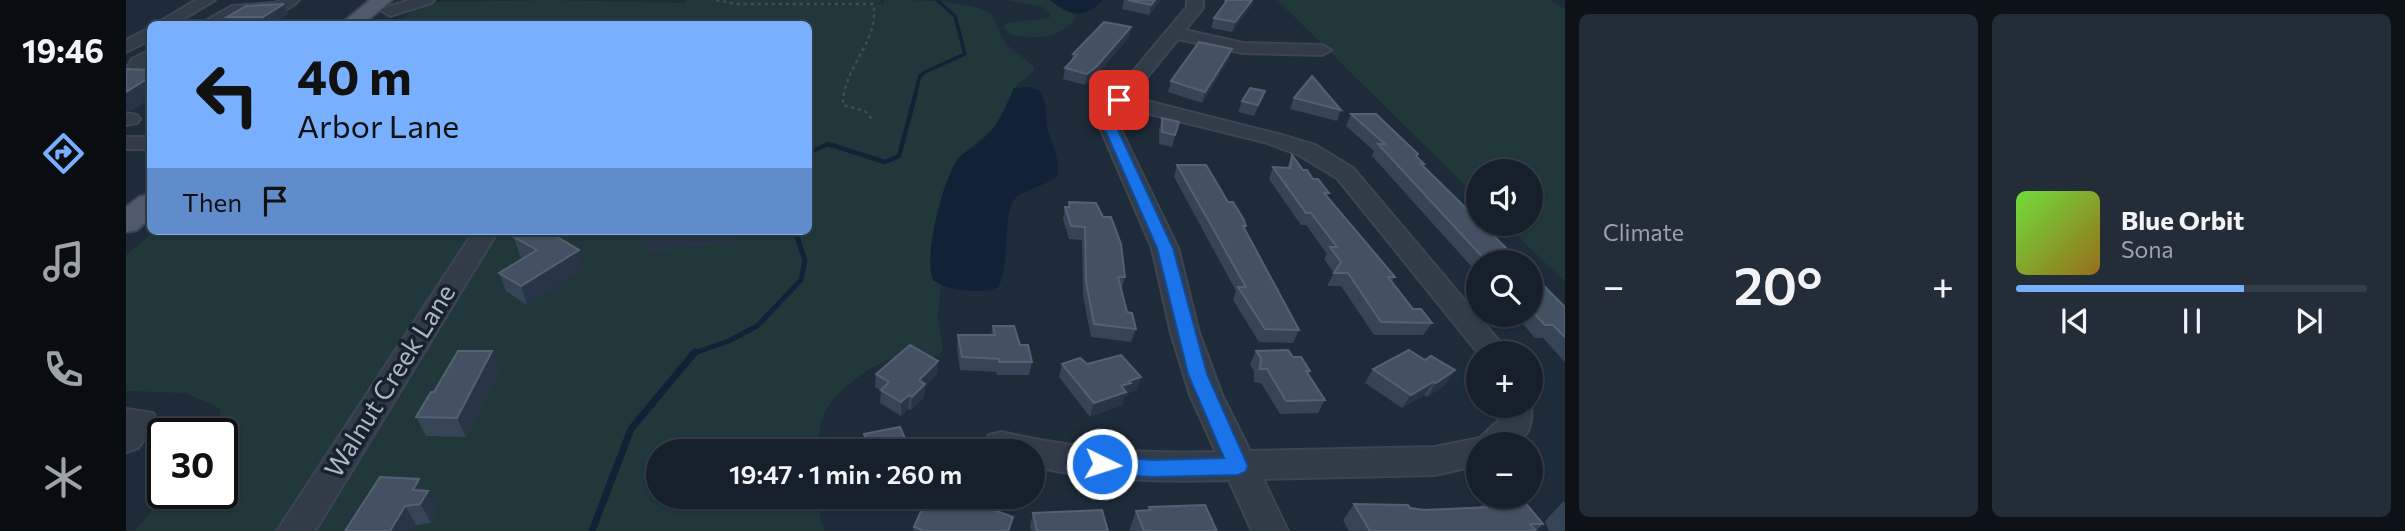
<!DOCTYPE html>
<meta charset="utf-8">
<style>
:root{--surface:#16202b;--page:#232d37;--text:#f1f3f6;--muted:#9ea3a9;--line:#353e47;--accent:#78b0ff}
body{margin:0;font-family:Commissioner,sans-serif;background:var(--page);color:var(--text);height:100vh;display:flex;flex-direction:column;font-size:26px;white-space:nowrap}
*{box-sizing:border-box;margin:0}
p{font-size:23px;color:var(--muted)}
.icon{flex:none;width:38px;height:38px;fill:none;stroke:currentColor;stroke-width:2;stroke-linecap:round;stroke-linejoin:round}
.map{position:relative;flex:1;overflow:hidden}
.sheet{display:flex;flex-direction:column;gap:14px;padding:14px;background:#0c1218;width:840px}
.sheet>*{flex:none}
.hud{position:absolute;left:21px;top:21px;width:665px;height:214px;border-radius:10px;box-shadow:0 2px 5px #0004,0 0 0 2px var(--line);background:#78b0ff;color:#111;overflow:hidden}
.fabs{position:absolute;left:1340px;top:159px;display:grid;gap:14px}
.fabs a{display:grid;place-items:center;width:77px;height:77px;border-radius:50%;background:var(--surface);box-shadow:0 2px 5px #0004,0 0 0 2px var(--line);font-size:35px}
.speed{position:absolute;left:21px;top:418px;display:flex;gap:14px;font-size:35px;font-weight:700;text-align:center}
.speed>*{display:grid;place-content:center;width:91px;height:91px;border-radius:50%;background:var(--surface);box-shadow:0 2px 5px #0004,0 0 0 2px var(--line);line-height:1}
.speed .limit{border:4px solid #111;border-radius:10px;background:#fff;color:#111}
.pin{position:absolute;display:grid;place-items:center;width:60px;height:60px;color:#fff;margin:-30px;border-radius:14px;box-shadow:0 4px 10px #0006}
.me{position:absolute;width:77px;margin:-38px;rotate:94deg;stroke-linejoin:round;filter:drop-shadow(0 0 5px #0008)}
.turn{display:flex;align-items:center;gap:24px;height:147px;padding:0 35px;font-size:32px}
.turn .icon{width:91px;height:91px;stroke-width:2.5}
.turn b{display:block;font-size:49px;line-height:60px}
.then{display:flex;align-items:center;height:66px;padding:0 35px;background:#0003;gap:14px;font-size:26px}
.big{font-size:52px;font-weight:600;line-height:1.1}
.sheet .widget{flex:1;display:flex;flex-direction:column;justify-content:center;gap:10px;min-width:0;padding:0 24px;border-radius:10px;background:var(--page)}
.song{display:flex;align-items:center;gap:21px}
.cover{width:84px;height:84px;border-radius:10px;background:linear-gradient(135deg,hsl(100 70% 55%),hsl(40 70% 35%))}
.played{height:7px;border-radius:4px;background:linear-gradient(90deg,var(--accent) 65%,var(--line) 65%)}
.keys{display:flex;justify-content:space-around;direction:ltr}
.heat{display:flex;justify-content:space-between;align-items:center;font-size:38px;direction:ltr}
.sheet .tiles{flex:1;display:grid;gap:14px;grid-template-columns:repeat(2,1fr)}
.trip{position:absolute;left:520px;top:439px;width:399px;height:70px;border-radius:35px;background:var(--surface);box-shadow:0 2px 5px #0004,0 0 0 2px var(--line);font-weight:600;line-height:70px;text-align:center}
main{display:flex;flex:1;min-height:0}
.tab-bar{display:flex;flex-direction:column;width:126px;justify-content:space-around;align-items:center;background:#090d11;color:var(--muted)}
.tab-bar .icon{width:49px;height:49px}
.tab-bar .selected{color:var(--accent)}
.tab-bar b{font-size:32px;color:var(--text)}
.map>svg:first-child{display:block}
</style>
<main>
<nav class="tab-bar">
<b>19:46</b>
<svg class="icon selected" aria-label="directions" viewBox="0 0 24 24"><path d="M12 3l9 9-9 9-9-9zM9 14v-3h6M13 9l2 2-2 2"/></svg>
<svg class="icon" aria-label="music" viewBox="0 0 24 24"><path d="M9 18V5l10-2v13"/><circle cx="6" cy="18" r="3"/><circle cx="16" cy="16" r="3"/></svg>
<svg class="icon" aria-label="phone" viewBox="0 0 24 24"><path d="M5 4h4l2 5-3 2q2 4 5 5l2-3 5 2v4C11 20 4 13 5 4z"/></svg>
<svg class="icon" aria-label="climate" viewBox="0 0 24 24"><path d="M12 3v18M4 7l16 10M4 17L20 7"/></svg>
</nav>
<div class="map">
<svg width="1439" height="531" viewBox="0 0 1439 531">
<rect width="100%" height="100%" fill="#1e2b39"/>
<path fill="#20383a" d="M 424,0 L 559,3 L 561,0 L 754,0 L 755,3 L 604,4 L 758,4 L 758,0 C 788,0 843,0 864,13 C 871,21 872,33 879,42 C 887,52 899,57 908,67 L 908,71 L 888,88 L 870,126 L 834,156 L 828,165 L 818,189 L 805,248 L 804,264 L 812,283 L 815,285 L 812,317 L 817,349 L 813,356 C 798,359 784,354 770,358 C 756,361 746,367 735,375 C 704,398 692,411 692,451 L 532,452 L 532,497 L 692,497 L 695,523 L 699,531 L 9,531 L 39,494 L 96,494 L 96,434 L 85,434 L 92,422 L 95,409 L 60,393 L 0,391 L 0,255 L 29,231 L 682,231 L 682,24 L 270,24 L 290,7 L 306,2 Z
M 881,0 L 924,0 L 951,16 C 933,40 913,39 885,35 L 877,27 L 880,23 L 923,18 L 924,14 L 916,7 Z
M 1151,0 L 1424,0 L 1439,9 L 1439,282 L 1379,224 L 1405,224 L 1405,172 L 1353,172 L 1353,199 Z"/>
<path fill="#112237" d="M 924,0 L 977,0 C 958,20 944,16 924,0 Z
M 903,87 L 914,91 L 919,102 L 921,128 L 932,162 L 932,176 C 920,187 893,189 886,203 C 877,220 884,279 870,288 C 864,291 855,291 848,291 C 833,290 820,289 807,280 C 797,256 817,179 832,159 C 838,152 847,148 854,142 C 871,127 880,109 888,88 Z"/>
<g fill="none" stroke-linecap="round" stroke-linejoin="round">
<path stroke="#112237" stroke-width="3.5" d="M 789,94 L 794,76 L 799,72 L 839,54 L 829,16 L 811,0"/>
<path stroke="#112237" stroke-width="4.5" d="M 682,153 L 702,144 L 759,162 L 773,156 L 790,92"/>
<path stroke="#112237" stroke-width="5" d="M 568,353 L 603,341 L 631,326 L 675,280 L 679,260 L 669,231"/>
<path stroke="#112237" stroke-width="7" d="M 466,531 L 505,429 L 569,352"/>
<g stroke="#3b4553" stroke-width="4">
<path id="minor" d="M 70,0 L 89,0 L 49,24 L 30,24 Z
M 154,0 L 173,0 C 156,19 137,9 116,14 C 97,18 97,26 74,24 L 106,6 L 149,3 Z
M 284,0 L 308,0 L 305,3 L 264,16 L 256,11 L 258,8 Z
M 1061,0 L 1077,0 L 1077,8 L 1059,30 L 1117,43 L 1196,45 L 1205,50 L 1196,55 L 1117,53 L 1052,39 L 1005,97 L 1152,134 L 1189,145 L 1227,168 L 1384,354 L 1353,354 L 1211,178 L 1173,155 L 1138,142 L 1000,108 L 995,130 L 1052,248 L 1073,333 L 1096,395 L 1124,451 L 1309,447 L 1354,438 L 1372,421 L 1374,406 L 1405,405 C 1408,447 1387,444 1353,444 L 1353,465 L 1309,475 L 1137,479 L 1162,531 L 1126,531 L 1103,480 C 1036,482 972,481 906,466 L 906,452 L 862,452 L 858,445 L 863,435 L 875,432 C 951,449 1012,454 1090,452 L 1064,395 L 1045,333 L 1026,248 L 975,130 L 976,118 L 983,100 L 1061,7 Z
M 24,28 L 24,40 L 0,52 L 0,40 Z
M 24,50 L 24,73 L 5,70 L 2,66 L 6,59 Z
M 0,113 L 11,115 L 14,119 L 11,123 L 0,125 Z
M 0,137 L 24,137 L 24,149 L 0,149 Z
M 348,231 L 372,231 L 189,531 L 151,531 Z
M 0,409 L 27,413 L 31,422 L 12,448 L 0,452 Z"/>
</g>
<g stroke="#3b4553" stroke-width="4">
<path id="major" d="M 244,0 L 266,0 L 237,24 L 215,24 Z
M 24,194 L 24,218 L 11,230 L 0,232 L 0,207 L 13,197 Z"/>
</g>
<path stroke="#395153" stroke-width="2.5" stroke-dasharray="3.5 3.5" stroke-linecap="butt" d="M 590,0 L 610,4 L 747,4 C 755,38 718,67 717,102 L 717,105 L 739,111 L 746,119"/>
<use href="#minor" fill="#323c49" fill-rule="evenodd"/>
<use href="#major" fill="#505b6a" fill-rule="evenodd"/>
</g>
<path fill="#364556" d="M 998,0 L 1035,0 L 1023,15 L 996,9 Z
M 1098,0 L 1127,0 L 1125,6 L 1106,32 L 1085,28 L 1088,18 L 1098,5 Z
M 158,4 L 162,14 L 146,24 L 105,24 L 101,17 Z
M 1005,27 L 1003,37 L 969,77 L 959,85 L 937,79 L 939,68 L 945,62 L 947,54 Z
M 1106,49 L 1103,59 L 1076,103 L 1042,92 L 1045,81 Z
M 1139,91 L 1128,116 L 1112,112 L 1116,101 Z
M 1168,98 L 1215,110 L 1211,121 L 1164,109 Z
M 1225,114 L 1291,157 L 1298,164 L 1297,165 L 1394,262 L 1353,262 L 1353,275 L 1246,156 L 1248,151 L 1220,126 Z
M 1036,118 L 1053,122 L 1046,147 L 1033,144 L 1033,130 Z
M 1166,155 L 1177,170 L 1203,193 L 1201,196 L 1269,277 L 1266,281 L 1287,309 L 1306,323 L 1297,335 L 1248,335 L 1215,286 L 1201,286 L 1208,273 L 1198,259 L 1201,254 L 1180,225 L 1175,225 L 1143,179 L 1147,167 L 1161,168 Z
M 1051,165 L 1102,202 L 1120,226 L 1119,229 L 1173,330 L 1167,343 L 1133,342 L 1107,300 L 1110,291 L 1048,177 Z
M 943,202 L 999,277 L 995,290 L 1001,312 L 1010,329 L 1005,342 L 965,337 L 957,295 L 956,240 L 943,239 L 937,219 L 939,207 L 942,207 Z
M 388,237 L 458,268 L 401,305 L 380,291 L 373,273 L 398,258 L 394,256 Z
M 1405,273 L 1439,307 L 1439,362 L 1417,338 L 1409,338 L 1389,315 L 1405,315 Z
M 867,326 L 894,345 L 906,362 L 903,375 L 871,375 L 870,372 L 834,370 L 831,348 L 832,335 L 865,335 Z
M 366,351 L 373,371 L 340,437 L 300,436 L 290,417 L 308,392 Z
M 1130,351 L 1167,357 L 1184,371 L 1183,375 L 1199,400 L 1192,413 L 1154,414 L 1135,383 L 1128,382 L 1128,371 L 1124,364 Z
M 812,361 L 811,374 L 799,386 L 798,397 L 785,410 L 782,409 L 775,416 L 754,403 L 755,391 L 749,387 L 750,374 Z
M 936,364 L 961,364 L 1015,377 L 1011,390 L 1002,393 L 1001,397 L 998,397 L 996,405 L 964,417 L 933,377 Z
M 1247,369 L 1320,384 L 1301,397 L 1298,395 L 1276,408 L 1239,383 Z
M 299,491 L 312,510 L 305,523 L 290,525 L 287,531 L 219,531 Z
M 1360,500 L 1417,524 L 1410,531 L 1223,531 L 1217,520 L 1228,504 L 1299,510 L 1354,507 Z
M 1437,502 L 1439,502 L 1439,531 L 1423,531 L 1419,521 Z
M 1023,507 L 1091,531 L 1003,531 L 1010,511 L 1022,510 Z
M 907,513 L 982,531 L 905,531 L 904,526 Z
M 887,517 L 884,531 L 787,531 L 788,527 Z"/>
<path fill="#273546" d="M 1029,0 L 1035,0 L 1023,15 L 1025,5 Z
M 1126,0 L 1127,0 L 1125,6 L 1106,32 L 1109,22 Z
M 158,4 L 162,14 L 146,24 L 140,24 L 137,17 Z
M 1005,27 L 1003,37 L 969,77 L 959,85 L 961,74 Z
M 1106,49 L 1103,59 L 1076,103 L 1079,92 Z
M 24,77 L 24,99 L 7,110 L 0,111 L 0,92 Z
M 551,231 L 608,231 L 609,242 L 522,253 L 518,235 Z
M 453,250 L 458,268 L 401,305 L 395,286 Z
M 366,351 L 373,371 L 340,437 L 331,418 Z
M 812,361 L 811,374 L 799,386 L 798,397 L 785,410 L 786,397 L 793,380 Z
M 1329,370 L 1320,384 L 1301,397 L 1310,383 Z
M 1015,377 L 1011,390 L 1002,393 L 1001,397 L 998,397 L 996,405 L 964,417 L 968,403 L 1003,381 Z
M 1307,382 L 1298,395 L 1276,408 L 1285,395 Z
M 783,395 L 782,409 L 775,416 L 775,402 Z
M 293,479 L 300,493 L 302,491 L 312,510 L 305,523 L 287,490 Z
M 279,506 L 290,525 L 287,531 L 264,531 Z"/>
<path fill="#435162" stroke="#536172" stroke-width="2" d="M 1002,0 L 1029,0 L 1025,5 Z
M 1100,0 L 1126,0 L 1109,22 L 1088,18 L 1100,2 Z
M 158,4 L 137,17 L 101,17 L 120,6 Z
M 978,22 L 1005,27 L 971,66 L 961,74 L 939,68 L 951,55 L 947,54 Z
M 1073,42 L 1106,49 L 1079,92 L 1045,81 Z
M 0,69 L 24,70 L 24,77 L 0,92 Z
M 1186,76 L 1215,110 L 1168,98 Z
M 1124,88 L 1139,91 L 1132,105 L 1116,101 Z
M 1225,114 L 1250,114 L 1292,154 L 1290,156 L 1298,164 L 1295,164 L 1353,221 L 1353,224 L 1356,224 L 1394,262 L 1361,262 L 1252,144 L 1259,144 Z
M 1036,118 L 1053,122 L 1049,135 L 1036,132 Z
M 1166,155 L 1177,170 L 1181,170 L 1187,179 L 1192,179 L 1203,193 L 1198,193 L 1269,277 L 1262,277 L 1287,309 L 1295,309 L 1306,323 L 1255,322 L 1222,273 L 1208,273 L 1215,262 L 1204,247 L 1211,247 L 1185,213 L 1180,213 L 1147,167 L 1164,168 Z
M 1051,165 L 1080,165 L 1102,202 L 1107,202 L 1118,220 L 1120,226 L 1117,226 L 1173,330 L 1139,329 L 1112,287 L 1120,287 Z
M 943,202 L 970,203 L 977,217 L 985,217 L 995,244 L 999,277 L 992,277 L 1001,312 L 1006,313 L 1010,329 L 968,324 L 960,282 L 959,227 L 945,226 L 939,207 L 944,207 Z
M 399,231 L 421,231 L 453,250 L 395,286 L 373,273 L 411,250 L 388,237 Z
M 518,231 L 551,231 L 518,235 Z
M 1405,273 L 1439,307 L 1439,337 L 1427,325 L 1419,325 L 1405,310 Z
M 867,326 L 888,326 L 894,345 L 902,345 L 906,362 L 873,362 L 873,359 L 836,357 L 832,335 L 869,335 Z
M 784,345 L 812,361 L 793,380 L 799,384 L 786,397 L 783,395 L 775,402 L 755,390 L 763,382 L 750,374 Z
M 1162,350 L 1167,357 L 1175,357 L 1184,371 L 1180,371 L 1199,400 L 1160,401 L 1141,369 L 1134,369 L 1135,358 L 1130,351 Z
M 1283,350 L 1299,360 L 1305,356 L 1329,370 L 1310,383 L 1307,382 L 1285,395 L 1247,369 Z
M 332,351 L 366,351 L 331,418 L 290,417 L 305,392 L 308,392 Z
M 995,355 L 1015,377 L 1003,381 L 1005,383 L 995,386 L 1000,392 L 968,403 L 936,364 L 954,358 L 961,364 Z
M 774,427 L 785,452 L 737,452 L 736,445 L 741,443 L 738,434 Z
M 254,477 L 293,479 L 287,490 L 302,491 L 294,504 L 279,506 L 264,531 L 219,531 Z
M 801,497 L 807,497 L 844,507 L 846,502 L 887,517 L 882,531 L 798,531 L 788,527 Z
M 1360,500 L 1397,500 L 1417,524 L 1404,524 L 1410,531 L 1244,531 L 1228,504 L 1282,505 L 1284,508 L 1299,510 L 1365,507 Z
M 1079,505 L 1091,531 L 1018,531 L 1010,511 L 1025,510 L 1023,507 Z
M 976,510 L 982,531 L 911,531 L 907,513 Z"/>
<path fill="#1a73e8" stroke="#114b97" stroke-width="2" d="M 993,97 L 999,100 L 992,118 L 992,130 L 1047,248 L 1081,374 L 1122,466 L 1119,472 L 1112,475 L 1026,477 L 976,473 L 968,470 L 965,464 L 968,458 L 976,456 L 1026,460 L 1098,458 L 1062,374 L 1031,248 L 979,130 C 980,119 982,102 993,97 Z"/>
<g text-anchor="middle" stroke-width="7" stroke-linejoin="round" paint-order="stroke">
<g font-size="26" fill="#acb7c6" stroke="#18212e">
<text transform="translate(264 381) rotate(-58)" y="9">Walnut Creek Lane</text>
</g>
</g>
</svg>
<div class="fabs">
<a><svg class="icon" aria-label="sound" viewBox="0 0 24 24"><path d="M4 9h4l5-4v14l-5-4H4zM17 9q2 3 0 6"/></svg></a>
<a><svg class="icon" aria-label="search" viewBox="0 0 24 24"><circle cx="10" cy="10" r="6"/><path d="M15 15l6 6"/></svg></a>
<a>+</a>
<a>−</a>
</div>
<div class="speed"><div class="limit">30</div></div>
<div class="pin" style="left:993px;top:100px;background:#d93025"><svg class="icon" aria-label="arrive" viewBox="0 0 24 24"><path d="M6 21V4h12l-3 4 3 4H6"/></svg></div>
<svg class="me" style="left:976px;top:464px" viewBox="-20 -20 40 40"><circle r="17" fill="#1a73e8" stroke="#fff" stroke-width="3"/><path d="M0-11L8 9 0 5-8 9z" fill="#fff"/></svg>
<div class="trip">19:47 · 1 min · 260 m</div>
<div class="hud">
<div class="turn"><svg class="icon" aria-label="left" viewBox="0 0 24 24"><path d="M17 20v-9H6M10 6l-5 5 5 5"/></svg><div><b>40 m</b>Arbor Lane</div></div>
<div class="then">Then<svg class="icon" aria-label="arrive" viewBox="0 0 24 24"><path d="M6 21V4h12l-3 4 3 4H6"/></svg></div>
</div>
</div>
<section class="sheet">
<div class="tiles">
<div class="widget"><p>Climate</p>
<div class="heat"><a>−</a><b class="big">20°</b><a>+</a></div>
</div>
<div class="widget">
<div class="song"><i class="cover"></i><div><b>Blue Orbit</b><p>Sona</p></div></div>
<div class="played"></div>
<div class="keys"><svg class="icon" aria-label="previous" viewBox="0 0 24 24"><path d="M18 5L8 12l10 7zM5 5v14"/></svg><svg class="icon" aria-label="pause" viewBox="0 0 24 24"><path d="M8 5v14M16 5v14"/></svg><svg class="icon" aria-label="next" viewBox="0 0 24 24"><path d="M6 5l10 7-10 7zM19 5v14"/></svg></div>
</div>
</div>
</section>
</main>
